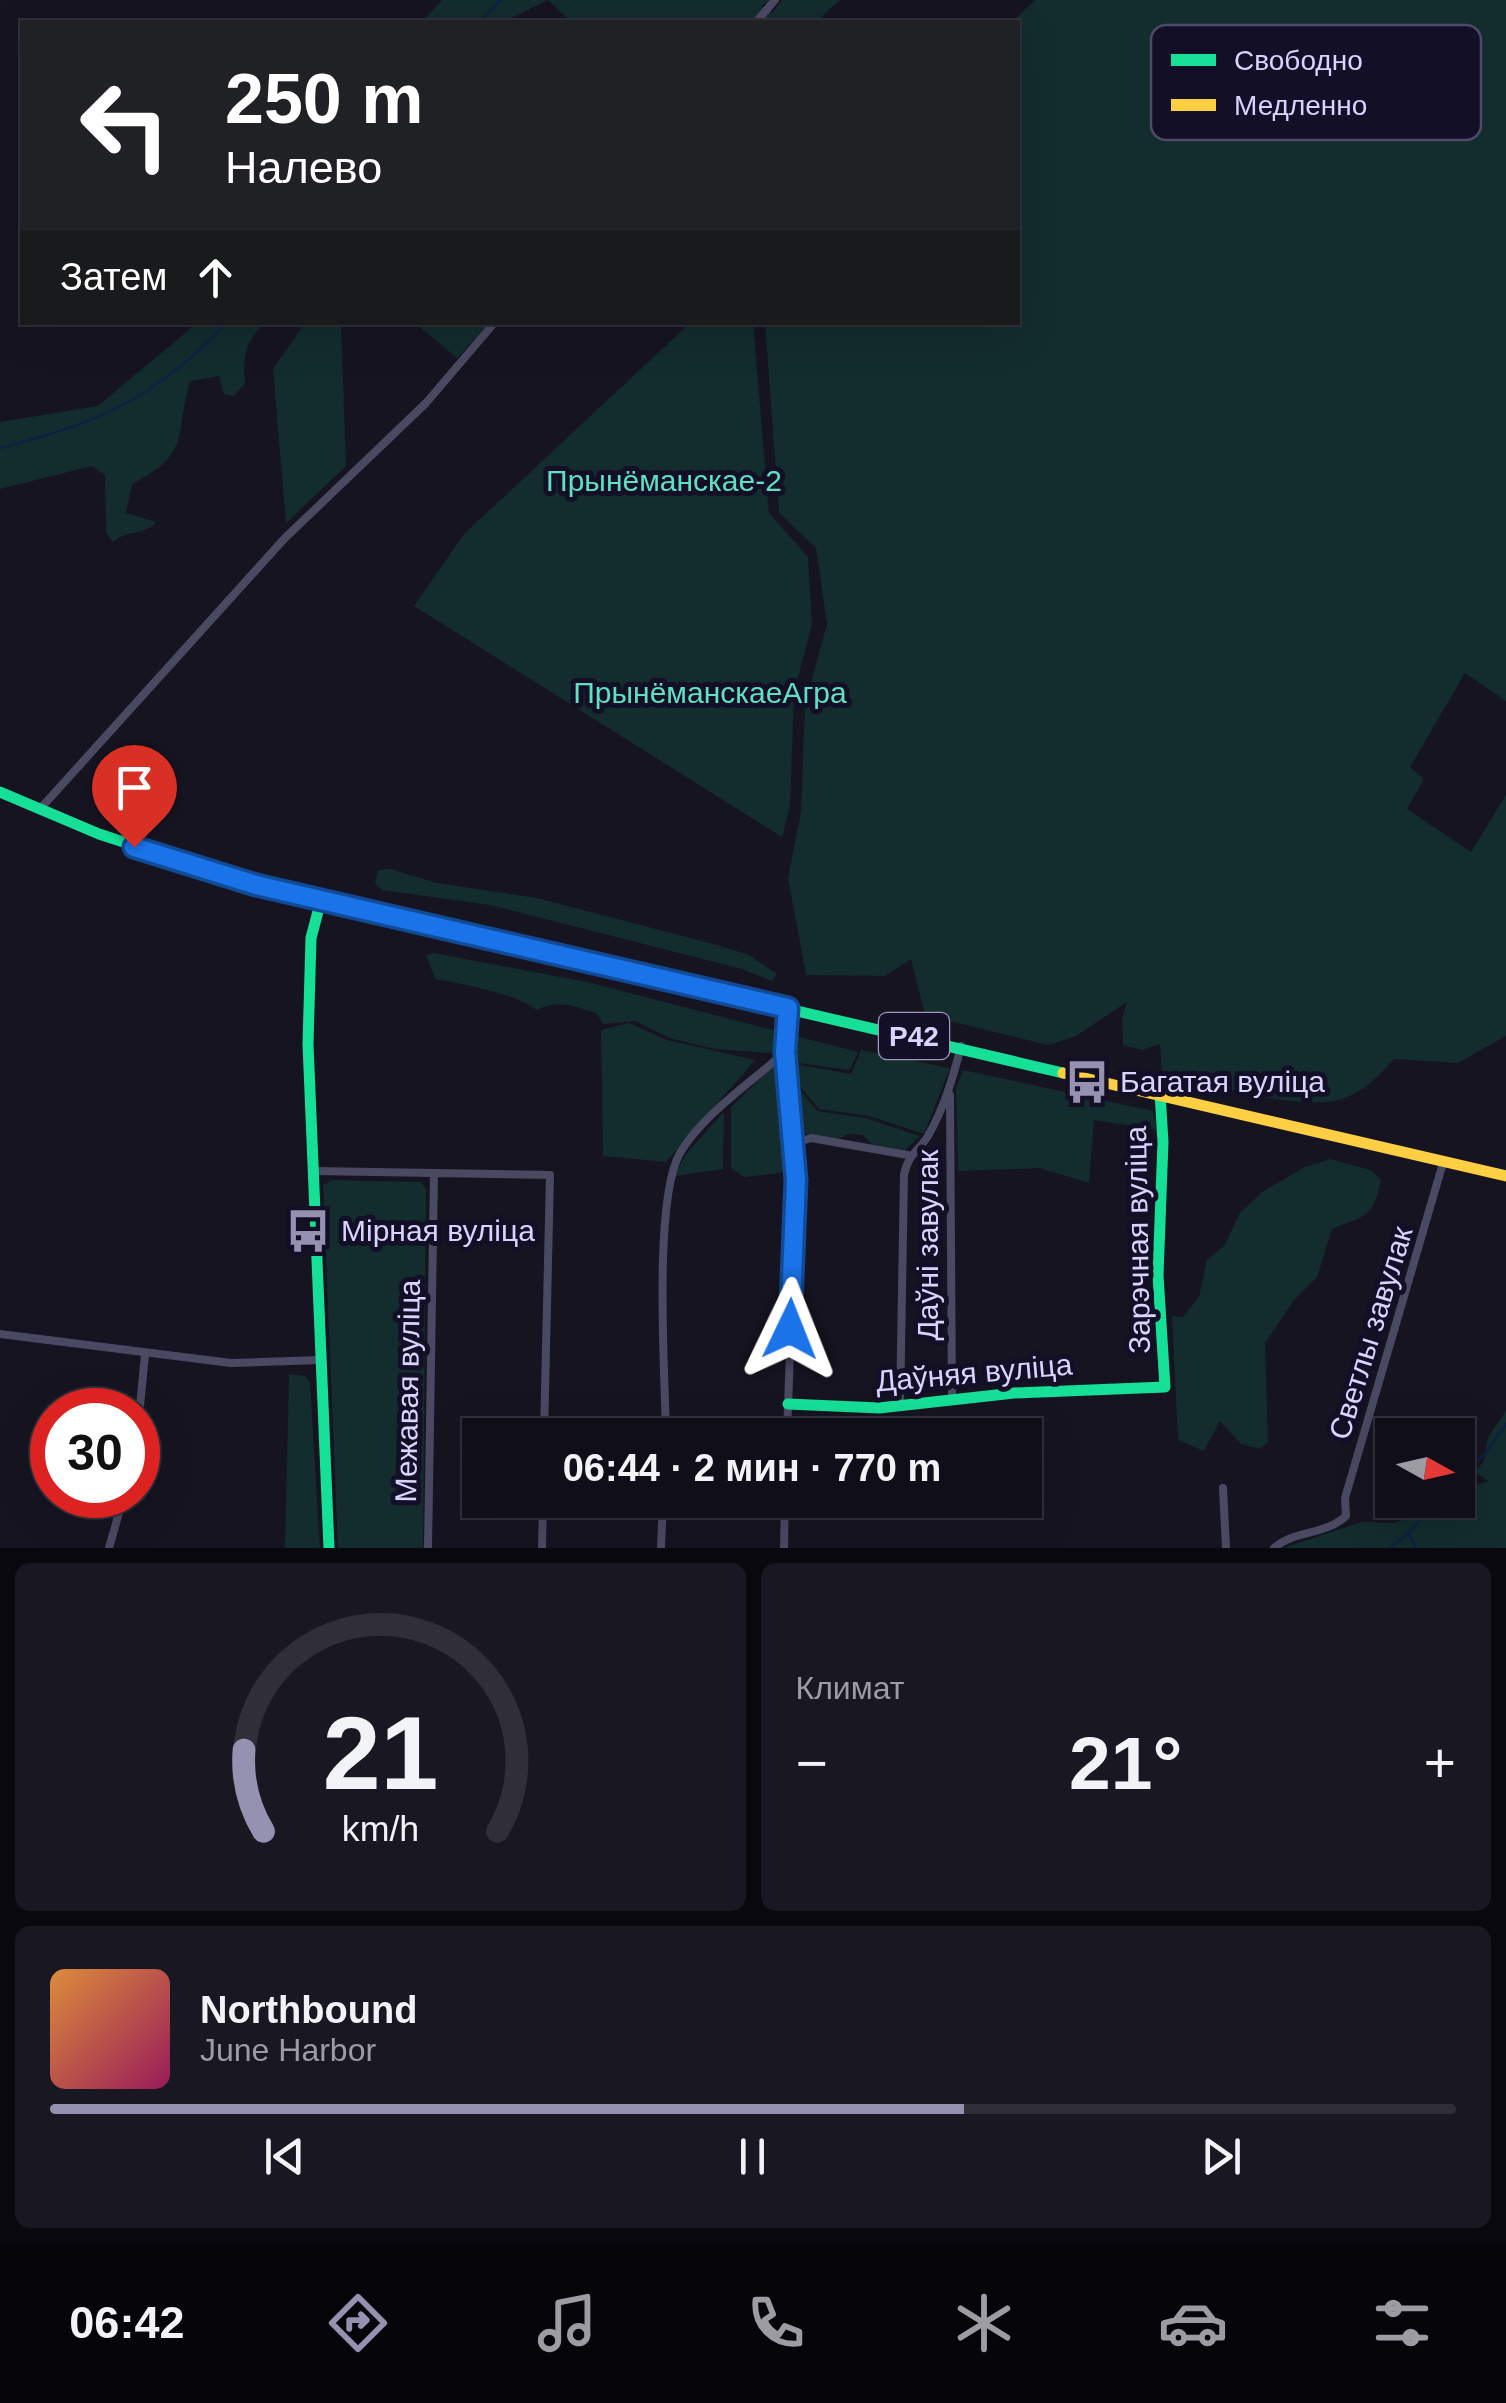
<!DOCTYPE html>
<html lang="ru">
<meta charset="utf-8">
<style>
:root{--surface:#100f19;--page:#191822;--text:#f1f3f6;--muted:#9c9ca2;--line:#302f38;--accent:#9591b1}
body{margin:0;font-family:Arial,sans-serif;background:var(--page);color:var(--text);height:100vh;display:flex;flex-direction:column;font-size:38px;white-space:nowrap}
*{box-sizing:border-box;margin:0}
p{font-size:32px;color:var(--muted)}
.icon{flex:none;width:55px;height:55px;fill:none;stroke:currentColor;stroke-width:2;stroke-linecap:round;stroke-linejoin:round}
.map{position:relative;height:1548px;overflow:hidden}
.side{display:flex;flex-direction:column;gap:15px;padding:15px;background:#09080e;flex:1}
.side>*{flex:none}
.guide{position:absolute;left:20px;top:20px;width:1000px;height:305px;border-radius:0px;box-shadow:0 10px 40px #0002,0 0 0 2px var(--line);background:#202124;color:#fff;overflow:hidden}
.needle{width:65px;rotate:98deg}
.controls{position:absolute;left:1375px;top:1418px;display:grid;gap:20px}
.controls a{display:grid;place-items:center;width:100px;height:100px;border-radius:0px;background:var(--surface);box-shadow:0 10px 40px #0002,0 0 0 2px var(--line);font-size:50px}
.speed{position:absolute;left:30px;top:1388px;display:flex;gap:20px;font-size:50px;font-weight:700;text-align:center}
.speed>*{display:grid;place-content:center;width:130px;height:130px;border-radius:50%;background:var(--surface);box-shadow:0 10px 40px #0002,0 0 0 2px var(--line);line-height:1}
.speed .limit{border:15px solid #d22;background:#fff;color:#111}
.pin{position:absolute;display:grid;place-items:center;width:85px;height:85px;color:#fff;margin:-102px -42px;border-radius:50% 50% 50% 0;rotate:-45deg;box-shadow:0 0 10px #0007}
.pin .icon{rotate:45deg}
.me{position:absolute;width:110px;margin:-55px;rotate:2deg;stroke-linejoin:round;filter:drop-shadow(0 0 8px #0008)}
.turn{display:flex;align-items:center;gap:35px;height:210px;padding:0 40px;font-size:45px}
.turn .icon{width:130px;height:130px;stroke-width:2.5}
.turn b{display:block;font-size:70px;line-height:85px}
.then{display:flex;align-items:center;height:95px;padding:0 40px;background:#0003;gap:20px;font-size:38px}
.big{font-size:75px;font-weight:700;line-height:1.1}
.side .tile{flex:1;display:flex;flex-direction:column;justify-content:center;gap:15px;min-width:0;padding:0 35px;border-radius:15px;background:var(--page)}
.side .dial{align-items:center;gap:0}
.dial svg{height:260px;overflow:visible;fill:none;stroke:var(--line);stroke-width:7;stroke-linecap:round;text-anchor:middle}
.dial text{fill:var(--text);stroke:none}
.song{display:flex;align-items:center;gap:30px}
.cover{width:120px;height:120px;border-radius:15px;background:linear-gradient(135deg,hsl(30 70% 55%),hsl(330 70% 35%))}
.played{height:10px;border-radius:5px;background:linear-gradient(90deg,var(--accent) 65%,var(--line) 65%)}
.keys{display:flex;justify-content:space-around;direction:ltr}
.heat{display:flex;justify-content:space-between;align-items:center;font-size:55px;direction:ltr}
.side .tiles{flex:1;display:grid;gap:15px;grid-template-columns:1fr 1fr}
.tile:last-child{grid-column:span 2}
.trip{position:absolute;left:462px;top:1418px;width:580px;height:100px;border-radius:0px;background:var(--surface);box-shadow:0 10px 40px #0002,0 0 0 2px var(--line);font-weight:700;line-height:100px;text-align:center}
.tab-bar{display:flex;height:160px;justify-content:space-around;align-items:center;background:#06060a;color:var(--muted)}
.tab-bar .icon{width:70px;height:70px}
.tab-bar .selected{color:var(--accent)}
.tab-bar b{font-size:45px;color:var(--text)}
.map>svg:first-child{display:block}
</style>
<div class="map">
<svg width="1506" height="1548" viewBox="0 0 1506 1548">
<rect width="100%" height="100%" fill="#161421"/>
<path fill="#132c2d" d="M 442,0 L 548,0 L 503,22 L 422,22 Z
M 548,0 L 770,0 L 761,6 L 772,13 L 782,0 L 840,0 L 816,22 L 571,22 Z
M 1035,0 L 1506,0 L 1506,701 L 1465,673 L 1410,767 L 1424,779 L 1407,809 L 1471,852 L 1506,795 L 1506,1036 L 1458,1063 L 1394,1059 C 1379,1076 1367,1089 1345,1098 C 1307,1113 1215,1085 1173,1078 L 1162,1071 L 1160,1044 L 1142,1050 L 1123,1045 L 1122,1019 L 1127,1002 L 1076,1036 L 1048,1045 L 925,1015 L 911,959 L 885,976 L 806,975 L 788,878 L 801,812 L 805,704 L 827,624 L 816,548 L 779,513 L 765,323 L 1018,322 L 1018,22 L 1012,22 Z
M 306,322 L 341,323 L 346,466 L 286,523 L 273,369 Z
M 691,322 L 753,323 L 769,513 L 808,557 L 812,624 L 794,693 L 790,807 L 782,837 L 414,606 L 464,534 Z
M 197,323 L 264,323 C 246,342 242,357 245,383 L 234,396 L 224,394 L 219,376 L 190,381 C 174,437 192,453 132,484 L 126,513 L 156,522 C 144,536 126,530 113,542 L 106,532 L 105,475 L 92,466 L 0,489 L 0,422 L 98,406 Z
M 421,323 L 421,322 L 489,323 L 457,358 L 421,328 Z
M 390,869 L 437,883 L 537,898 L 717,945 L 749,955 L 777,974 L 772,981 L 742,969 L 490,905 L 382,890 L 375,883 L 378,870 Z
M 434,953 L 587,982 L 858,1052 L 850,1070 L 798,1063 L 770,1053 L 715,1049 L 669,1038 L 636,1021 L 603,1024 L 597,1014 C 575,1006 559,999 537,1010 C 510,992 467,985 435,979 L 426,955 Z
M 629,1023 L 667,1040 L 755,1060 L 666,1162 L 603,1156 L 601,1030 Z
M 861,1050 L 950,1068 L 924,1134 L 869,1116 L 819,1109 L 798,1084 L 794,1064 L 851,1074 Z
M 773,1066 L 779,1067 L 783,1080 L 787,1172 L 744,1177 L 731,1168 L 731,1107 Z
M 963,1070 L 1153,1111 L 1157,1130 L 1094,1120 L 1089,1183 L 1040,1168 L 958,1171 L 956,1088 Z
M 792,1080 L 817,1111 L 865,1118 L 920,1136 L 905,1150 L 872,1144 L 863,1135 L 848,1134 L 839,1139 L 797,1132 Z
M 724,1112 L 723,1169 L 675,1176 L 685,1155 Z
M 1330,1159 L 1371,1170 L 1381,1180 C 1372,1220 1367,1214 1332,1229 L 1317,1277 L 1294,1300 L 1265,1343 L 1268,1442 L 1260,1449 L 1241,1444 L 1220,1421 L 1204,1451 L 1178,1440 L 1172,1316 L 1183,1317 L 1199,1297 L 1207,1260 L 1224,1246 L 1240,1213 L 1262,1192 L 1305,1167 Z
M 333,1180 L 421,1182 L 426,1189 L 423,1548 L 338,1548 L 323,1185 Z
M 289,1374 L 305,1376 L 310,1383 L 320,1548 L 285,1548 Z
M 1506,1411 L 1506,1548 L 1283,1548 L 1362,1522 L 1395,1523 L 1419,1513 L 1431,1500 L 1458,1500 L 1458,1480 L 1477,1485 L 1488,1481 L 1475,1472 L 1484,1461 L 1488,1437 Z"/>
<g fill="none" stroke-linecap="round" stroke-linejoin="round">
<path stroke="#0d2144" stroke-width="2.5" d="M 480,22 L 501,0
M 0,448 C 102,422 154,399 228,322
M 1466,1470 L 1485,1454 L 1506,1424
M 1458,1479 L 1460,1476
M 1390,1548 L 1408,1534
M 1416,1548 L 1408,1533 L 1439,1500"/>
<path stroke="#4a4962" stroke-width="8" d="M 756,22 L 775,0
M 40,809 L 284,539 L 426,403 L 495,322
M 950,1095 L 952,1400
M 795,1143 L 811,1138 L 908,1155
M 313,1171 L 550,1175 L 544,1435
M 0,1334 L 231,1363 L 320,1360
M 900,1406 L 904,1175 C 908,1154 918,1152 928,1136 C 944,1108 953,1078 961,1046
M 138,1426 L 145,1355
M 666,1435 C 665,1374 653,1201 680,1153 C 703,1114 752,1082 785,1052
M 787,1435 L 796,1180 L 785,1052 L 788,1008
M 1223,1488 L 1226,1548
M 109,1548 L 124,1495
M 428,1548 L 434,1174
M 542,1548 L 543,1500
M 661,1548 L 663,1500
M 784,1548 L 785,1500
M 1274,1548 C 1296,1529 1324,1536 1346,1516 L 1345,1498 L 1443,1163"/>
<path stroke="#16e098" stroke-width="11" d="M 0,792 L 99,834 L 256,885 L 1063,1073
M 321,900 L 311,938 L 308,1044 L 329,1548
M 788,1404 L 879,1408 L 1014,1393 L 1165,1387 L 1158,1275 L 1163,1142 L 1160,1093"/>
<path stroke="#ffcf43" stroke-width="11" d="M 1063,1073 L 1506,1176"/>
</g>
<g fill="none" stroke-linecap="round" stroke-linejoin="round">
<g stroke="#114b97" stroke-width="25">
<path id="route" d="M 134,847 L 256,885 L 788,1008 L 785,1052 L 796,1180 L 790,1329"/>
</g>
<use href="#route" stroke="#1a73e8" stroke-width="18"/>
</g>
<defs>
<g id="bus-bare" transform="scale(3.45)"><path d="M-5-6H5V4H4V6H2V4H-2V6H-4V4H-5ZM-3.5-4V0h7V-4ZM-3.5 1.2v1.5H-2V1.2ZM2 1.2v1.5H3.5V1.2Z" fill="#9591b1" stroke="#130f26" stroke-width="2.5" paint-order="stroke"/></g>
</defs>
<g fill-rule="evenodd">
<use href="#bus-bare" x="1087" y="1082"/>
<use href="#bus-bare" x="308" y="1231"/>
</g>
<g text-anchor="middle" stroke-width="10" stroke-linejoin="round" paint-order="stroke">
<rect fill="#130f26" stroke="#9e99be" stroke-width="2.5" x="879" y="1013" width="70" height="46" rx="8"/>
<g font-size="28" font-weight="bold" fill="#d9d4ff">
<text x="914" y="1046">Р42</text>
</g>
<g font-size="30" fill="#5fe0c0" stroke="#130f26">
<text x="664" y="491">Прынёманскае-2</text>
<text x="710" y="703">ПрынёманскаеАгра</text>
</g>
<g font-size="30" fill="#d9d4ff" stroke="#130f26" text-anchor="start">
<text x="1120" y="1092">Багатая вуліца</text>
<text x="341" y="1241">Мірная вуліца</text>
</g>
<g font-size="30" fill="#d9d4ff" stroke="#130f26">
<text transform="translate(1138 1240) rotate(-91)" y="10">Зарэчная вуліца</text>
<text transform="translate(928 1245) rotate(-90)" y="10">Даўні завулак</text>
<text transform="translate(1371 1333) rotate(-73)" y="10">Светлы завулак</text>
<text transform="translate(974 1373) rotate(-5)" y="10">Даўняя вуліца</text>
<text transform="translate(408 1391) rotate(-89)" y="10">Межавая вуліца</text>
</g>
</g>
<rect x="1151" y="25" width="330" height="115" rx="15" fill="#130f26" stroke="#4e4a67" stroke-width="2.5"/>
<rect x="1171" y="54" width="45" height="12" fill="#16e098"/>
<rect x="1171" y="99" width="45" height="12" fill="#ffcf43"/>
<g font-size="28" fill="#d9d4ff">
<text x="1234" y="70">Свободно</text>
<text x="1234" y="115">Медленно</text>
</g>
</svg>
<div class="controls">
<a><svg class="needle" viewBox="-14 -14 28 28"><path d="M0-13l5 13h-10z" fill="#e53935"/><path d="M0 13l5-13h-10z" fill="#9c9ca2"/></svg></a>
</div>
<div class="speed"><div class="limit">30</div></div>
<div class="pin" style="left:134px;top:847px;background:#d93025"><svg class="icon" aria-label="arrive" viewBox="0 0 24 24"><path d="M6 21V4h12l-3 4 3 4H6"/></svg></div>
<svg class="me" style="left:790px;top:1329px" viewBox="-20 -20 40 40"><path d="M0-17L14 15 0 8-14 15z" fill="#1a73e8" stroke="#fff" stroke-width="4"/></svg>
<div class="trip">06:44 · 2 мин · 770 m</div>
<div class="guide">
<div class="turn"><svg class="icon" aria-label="left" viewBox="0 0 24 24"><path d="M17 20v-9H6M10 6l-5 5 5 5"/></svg><div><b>250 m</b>Налево</div></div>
<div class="then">Затем<svg class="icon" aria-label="ahead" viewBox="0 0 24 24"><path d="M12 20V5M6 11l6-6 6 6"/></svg></div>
</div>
</div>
<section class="side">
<div class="tiles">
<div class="tile dial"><svg viewBox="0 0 100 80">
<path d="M14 69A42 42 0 1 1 86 69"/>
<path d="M14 69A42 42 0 0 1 8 44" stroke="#9591b1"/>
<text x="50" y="56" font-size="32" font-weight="700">21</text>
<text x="50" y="72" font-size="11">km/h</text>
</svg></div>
<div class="tile"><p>Климат</p>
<div class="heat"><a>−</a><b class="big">21°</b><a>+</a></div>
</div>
<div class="tile">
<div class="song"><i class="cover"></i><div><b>Northbound</b><p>June Harbor</p></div></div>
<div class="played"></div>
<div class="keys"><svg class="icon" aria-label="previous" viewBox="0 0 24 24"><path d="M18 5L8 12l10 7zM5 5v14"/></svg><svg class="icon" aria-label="pause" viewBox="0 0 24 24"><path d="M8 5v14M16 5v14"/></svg><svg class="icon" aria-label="next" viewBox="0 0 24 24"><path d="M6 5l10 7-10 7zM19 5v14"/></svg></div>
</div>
</div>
</section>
<nav class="tab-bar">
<b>06:42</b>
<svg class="icon selected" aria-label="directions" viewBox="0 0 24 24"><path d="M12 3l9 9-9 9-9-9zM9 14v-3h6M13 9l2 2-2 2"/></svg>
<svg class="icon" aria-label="music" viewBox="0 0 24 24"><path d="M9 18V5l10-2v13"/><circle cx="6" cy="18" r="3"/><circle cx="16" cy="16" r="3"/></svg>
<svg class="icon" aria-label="phone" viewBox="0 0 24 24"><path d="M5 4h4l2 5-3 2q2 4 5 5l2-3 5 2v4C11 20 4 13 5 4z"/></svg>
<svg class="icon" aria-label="climate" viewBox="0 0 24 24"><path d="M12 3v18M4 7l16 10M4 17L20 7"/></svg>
<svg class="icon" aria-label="car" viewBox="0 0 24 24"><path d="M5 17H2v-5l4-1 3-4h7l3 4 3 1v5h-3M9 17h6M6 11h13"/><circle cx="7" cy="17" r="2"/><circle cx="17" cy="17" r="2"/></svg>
<svg class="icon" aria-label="filters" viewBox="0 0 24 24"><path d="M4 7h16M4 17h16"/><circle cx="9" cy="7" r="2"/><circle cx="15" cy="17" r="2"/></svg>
</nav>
